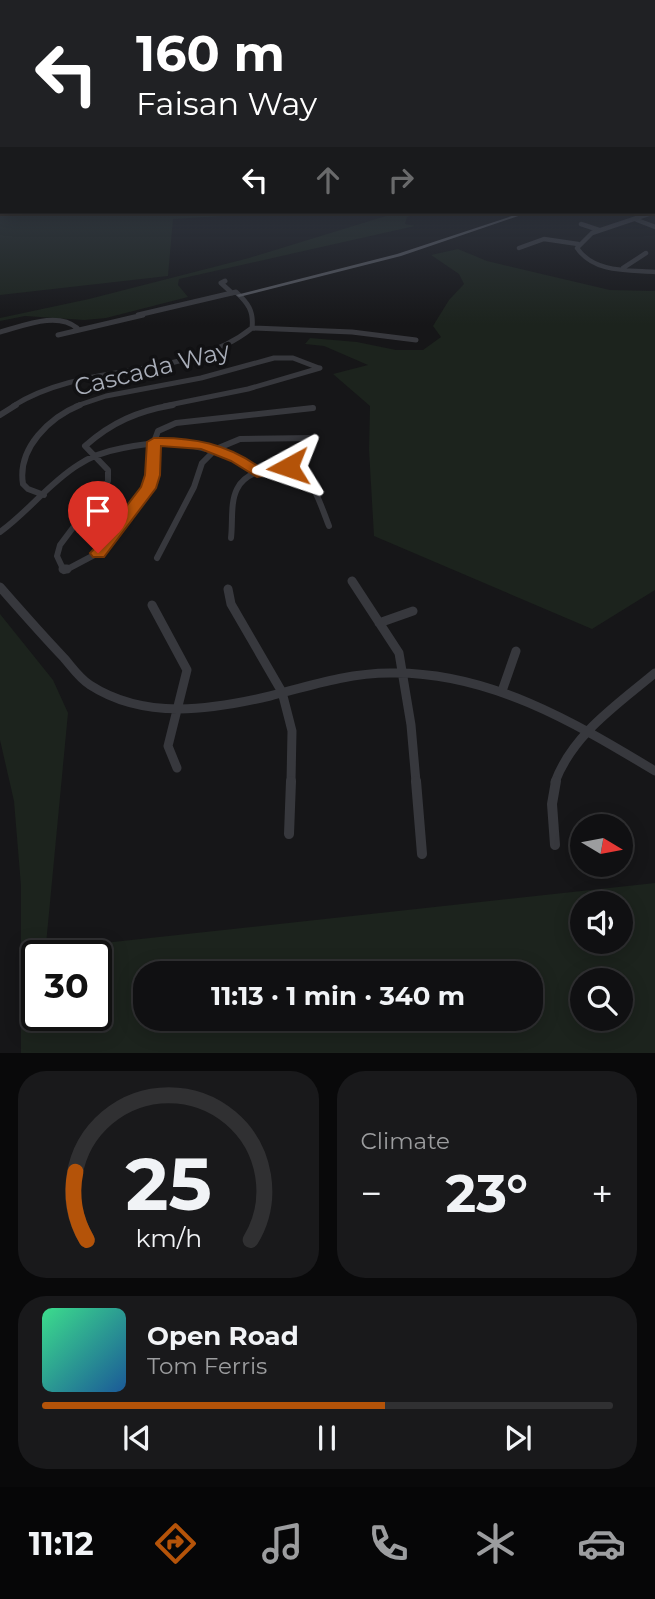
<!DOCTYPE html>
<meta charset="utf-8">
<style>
:root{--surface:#101012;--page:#19191b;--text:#f1f3f6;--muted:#9c9d9f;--line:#303032;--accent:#b45309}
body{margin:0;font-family:Montserrat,sans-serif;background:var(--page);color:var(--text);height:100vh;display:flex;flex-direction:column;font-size:26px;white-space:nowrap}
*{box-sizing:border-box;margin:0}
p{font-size:23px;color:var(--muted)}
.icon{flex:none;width:38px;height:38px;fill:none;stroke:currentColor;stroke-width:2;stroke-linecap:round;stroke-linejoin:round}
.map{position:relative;height:1053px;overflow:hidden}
.details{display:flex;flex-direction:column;gap:18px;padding:18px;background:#09090a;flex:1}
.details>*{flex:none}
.hud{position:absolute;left:0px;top:0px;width:656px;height:214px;box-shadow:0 4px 18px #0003,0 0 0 2px var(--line);background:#202124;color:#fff;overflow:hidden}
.needle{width:46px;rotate:100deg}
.tools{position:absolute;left:570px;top:814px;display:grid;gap:14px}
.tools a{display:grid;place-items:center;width:63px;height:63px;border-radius:50%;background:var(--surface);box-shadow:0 4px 18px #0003,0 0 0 2px var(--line);font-size:35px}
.speed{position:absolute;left:21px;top:940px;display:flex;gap:14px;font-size:35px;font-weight:700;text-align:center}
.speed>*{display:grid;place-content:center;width:91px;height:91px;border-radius:50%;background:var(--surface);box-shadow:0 4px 18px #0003,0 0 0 2px var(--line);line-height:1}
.speed .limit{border:4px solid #111;border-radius:10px;background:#fff;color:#111}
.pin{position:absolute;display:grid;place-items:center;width:60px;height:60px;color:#fff;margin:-72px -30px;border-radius:50% 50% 50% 0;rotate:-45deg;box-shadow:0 0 7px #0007}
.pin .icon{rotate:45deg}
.me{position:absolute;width:77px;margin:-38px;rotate:265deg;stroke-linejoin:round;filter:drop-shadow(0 0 5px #0008)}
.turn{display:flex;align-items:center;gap:24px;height:147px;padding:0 21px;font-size:32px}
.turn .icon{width:91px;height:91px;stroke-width:2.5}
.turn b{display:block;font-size:49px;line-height:60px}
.lanes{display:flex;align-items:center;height:66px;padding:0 21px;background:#0003;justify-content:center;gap:35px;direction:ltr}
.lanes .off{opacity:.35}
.big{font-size:52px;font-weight:700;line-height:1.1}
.details .tile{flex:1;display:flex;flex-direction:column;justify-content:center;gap:10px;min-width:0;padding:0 24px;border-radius:28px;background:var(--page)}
.details .dial{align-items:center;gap:0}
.dial svg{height:182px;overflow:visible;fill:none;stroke:var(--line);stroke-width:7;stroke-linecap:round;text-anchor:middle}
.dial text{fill:var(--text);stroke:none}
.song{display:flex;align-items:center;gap:21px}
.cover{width:84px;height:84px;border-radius:10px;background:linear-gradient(135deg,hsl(150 70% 55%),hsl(210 70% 35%))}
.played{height:7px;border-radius:4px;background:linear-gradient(90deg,var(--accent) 60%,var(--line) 60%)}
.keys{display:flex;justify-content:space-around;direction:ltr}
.heat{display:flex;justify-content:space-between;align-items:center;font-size:38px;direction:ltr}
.details .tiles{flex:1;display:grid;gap:18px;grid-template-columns:1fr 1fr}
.tile:last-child{grid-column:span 2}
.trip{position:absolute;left:133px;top:961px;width:410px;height:70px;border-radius:28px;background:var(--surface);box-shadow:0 4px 18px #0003,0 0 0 2px var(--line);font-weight:700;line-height:70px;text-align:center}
.tab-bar{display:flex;height:112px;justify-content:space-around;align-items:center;background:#060607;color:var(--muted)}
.tab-bar .icon{width:49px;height:49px}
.tab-bar .selected{color:var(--accent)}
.tab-bar b{font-size:32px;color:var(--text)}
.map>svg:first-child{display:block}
</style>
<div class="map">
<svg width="655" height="1053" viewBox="0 0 655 1053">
<rect width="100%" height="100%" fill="#161618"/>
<path fill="#1c231d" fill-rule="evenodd" d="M 0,178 L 2,212 L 287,212 L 173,219 L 168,276 L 0,295 Z
M 399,212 L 424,212 L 407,217 L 405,224 L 415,226 L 179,279 L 178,285 L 188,297 L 106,318 L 84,320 L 25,316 L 0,321 L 0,318 L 89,299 L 249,258 Z
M 458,249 L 487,261 L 610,290 L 655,291 L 655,590 L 592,629 L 374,536 L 369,450 L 370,406 L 333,374 L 368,365 L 324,346 L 305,344 L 310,338 L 357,342 L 396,350 L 423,350 L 441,337 L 433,326 L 449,300 L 464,284 L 459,274 L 431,255 Z
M 0,614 L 53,680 L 68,713 L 45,955 L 37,956 L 37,1015 L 96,1015 L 96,956 L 71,955 L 77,955 L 76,946 L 655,883 L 655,1053 L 21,1053 L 21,886 L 14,801 L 0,740 ZM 583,903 L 621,903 L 621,942 L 583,942 ZM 145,973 L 530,973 L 530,1018 L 145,1018 ZM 583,980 L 621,980 L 621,1018 L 583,1018 Z"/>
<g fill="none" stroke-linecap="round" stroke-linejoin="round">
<path stroke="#37383d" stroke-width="4.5" d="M 655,212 L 592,233 L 577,248 C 594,273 628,270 655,272
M 637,220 L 655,227
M 581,224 L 599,230
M 519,248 L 544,239 L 578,244
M 623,268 L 646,253"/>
<path stroke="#37383d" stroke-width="5" d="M 225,281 L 221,283 L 232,293
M 252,328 L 352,332 L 416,340
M 0,332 C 23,326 57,311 77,328
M 58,335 L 143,315
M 13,406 C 86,360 186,381 252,328 C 254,311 248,303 236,292 L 138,315
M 76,406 L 106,396 L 201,378 L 274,358 L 293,358 L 319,368
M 164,406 L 248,389 L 320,368"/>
<path stroke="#37383d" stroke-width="6" d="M 0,415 L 16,405
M 44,495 L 28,489 L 23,484 C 17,448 50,417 80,405
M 0,532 C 28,512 49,483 78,465 C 91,456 107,451 123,448 C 173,437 214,445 257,472
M 231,538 C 233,522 230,503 237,489 C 242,478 253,473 263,470 C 308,457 316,493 329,526
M 157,558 L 194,487 L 202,463 L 216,449 L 240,439 L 315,438
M 64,571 L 57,556 L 60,545 L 108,481 L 108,470 L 85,446 C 112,422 138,411 173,405
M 64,571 L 98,553 L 148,488 L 153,475 L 154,442 L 158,431 L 176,423 L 313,408"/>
<path stroke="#37383d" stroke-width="9" d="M 63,569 L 67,569
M 352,581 L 399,653 L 411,725 L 416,782
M 0,587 C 21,611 42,635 64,658 C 72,667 79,678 90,685 C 144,720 211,710 270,696 C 309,686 348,673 390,673 C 488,671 574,722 655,771
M 228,589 L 231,604 L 282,692 L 292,731 L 291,782
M 152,605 L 187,670 L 168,746 L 177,768
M 379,623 L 413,611
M 502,691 L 516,651
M 555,782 C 573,734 617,705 655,673"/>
<path stroke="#37383d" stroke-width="10" d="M 416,781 L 422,854
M 289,834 L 291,781
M 555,845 L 552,804 L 556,781"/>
<path fill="#53555c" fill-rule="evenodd" d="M 524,212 L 530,212 L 401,256 L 239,297 L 236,295 L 397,254 Z"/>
</g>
<linearGradient id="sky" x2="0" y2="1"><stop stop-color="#0c0c0d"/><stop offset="0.55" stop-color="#363c48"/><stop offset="1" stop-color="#363c48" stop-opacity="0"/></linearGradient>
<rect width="655" height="325" fill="url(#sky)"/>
<path fill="#b45309" stroke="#753606" stroke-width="2" d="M 154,438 C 193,437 227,444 259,467 C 271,464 286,459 295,467 C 288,474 268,474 257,477 L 231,461 L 201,449 L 161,446 L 160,475 L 156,488 L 104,557 L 93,557 L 90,553 L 93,550 L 141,487 L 145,475 L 147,442 Z"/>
<g text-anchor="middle" stroke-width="7" stroke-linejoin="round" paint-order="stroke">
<g font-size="24" fill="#a8adb8" stroke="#111113">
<text transform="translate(152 369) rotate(-14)" y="8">Cascada Way</text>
</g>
</g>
</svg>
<div class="tools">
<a><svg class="needle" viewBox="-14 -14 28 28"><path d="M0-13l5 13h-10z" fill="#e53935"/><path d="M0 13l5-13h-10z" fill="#9c9d9f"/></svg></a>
<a><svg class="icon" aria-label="sound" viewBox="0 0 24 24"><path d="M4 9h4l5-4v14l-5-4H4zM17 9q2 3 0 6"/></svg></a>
<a><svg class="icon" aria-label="search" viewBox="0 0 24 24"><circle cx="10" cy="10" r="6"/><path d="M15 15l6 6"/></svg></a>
</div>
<div class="speed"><div class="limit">30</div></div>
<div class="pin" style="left:98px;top:553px;background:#d93025"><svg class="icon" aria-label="arrive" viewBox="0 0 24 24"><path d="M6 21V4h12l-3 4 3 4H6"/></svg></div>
<svg class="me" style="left:288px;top:467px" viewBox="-20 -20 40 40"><path d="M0-17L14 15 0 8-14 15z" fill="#b45309" stroke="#fff" stroke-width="4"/></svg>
<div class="trip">11:13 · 1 min · 340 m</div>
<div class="hud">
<div class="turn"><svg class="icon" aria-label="left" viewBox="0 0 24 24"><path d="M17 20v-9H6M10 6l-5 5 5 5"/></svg><div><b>160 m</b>Faisan Way</div></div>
<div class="lanes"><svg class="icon" aria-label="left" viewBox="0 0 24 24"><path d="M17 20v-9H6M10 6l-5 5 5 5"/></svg><svg class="icon off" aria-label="ahead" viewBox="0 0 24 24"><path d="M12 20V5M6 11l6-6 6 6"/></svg><svg class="icon off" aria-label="right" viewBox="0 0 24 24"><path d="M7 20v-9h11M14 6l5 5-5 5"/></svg></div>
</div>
</div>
<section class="details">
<div class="tiles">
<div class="tile dial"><svg viewBox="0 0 100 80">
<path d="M14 69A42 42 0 1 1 86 69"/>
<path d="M14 69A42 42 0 0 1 9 39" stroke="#b45309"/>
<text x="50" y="56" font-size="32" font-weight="700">25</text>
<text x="50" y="72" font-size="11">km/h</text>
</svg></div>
<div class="tile"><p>Climate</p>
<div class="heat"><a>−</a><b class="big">23°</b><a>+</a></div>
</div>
<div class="tile">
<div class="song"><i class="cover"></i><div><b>Open Road</b><p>Tom Ferris</p></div></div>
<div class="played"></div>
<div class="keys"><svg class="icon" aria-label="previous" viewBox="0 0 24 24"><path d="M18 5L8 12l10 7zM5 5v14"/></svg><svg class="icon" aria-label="pause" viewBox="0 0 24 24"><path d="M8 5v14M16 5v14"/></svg><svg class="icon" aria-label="next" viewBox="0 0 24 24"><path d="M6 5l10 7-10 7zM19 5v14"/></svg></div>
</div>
</div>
</section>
<nav class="tab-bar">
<b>11:12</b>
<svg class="icon selected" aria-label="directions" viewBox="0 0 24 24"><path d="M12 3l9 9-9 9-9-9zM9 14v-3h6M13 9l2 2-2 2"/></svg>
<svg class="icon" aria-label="music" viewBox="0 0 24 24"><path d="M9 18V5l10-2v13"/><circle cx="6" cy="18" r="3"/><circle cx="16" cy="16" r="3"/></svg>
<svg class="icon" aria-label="phone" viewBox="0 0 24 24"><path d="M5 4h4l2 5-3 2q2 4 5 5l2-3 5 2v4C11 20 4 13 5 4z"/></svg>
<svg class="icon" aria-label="climate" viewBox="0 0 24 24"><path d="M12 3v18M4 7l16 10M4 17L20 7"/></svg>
<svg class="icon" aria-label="car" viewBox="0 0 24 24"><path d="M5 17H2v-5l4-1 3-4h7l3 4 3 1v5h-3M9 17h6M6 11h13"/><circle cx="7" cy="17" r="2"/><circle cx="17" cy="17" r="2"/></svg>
</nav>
